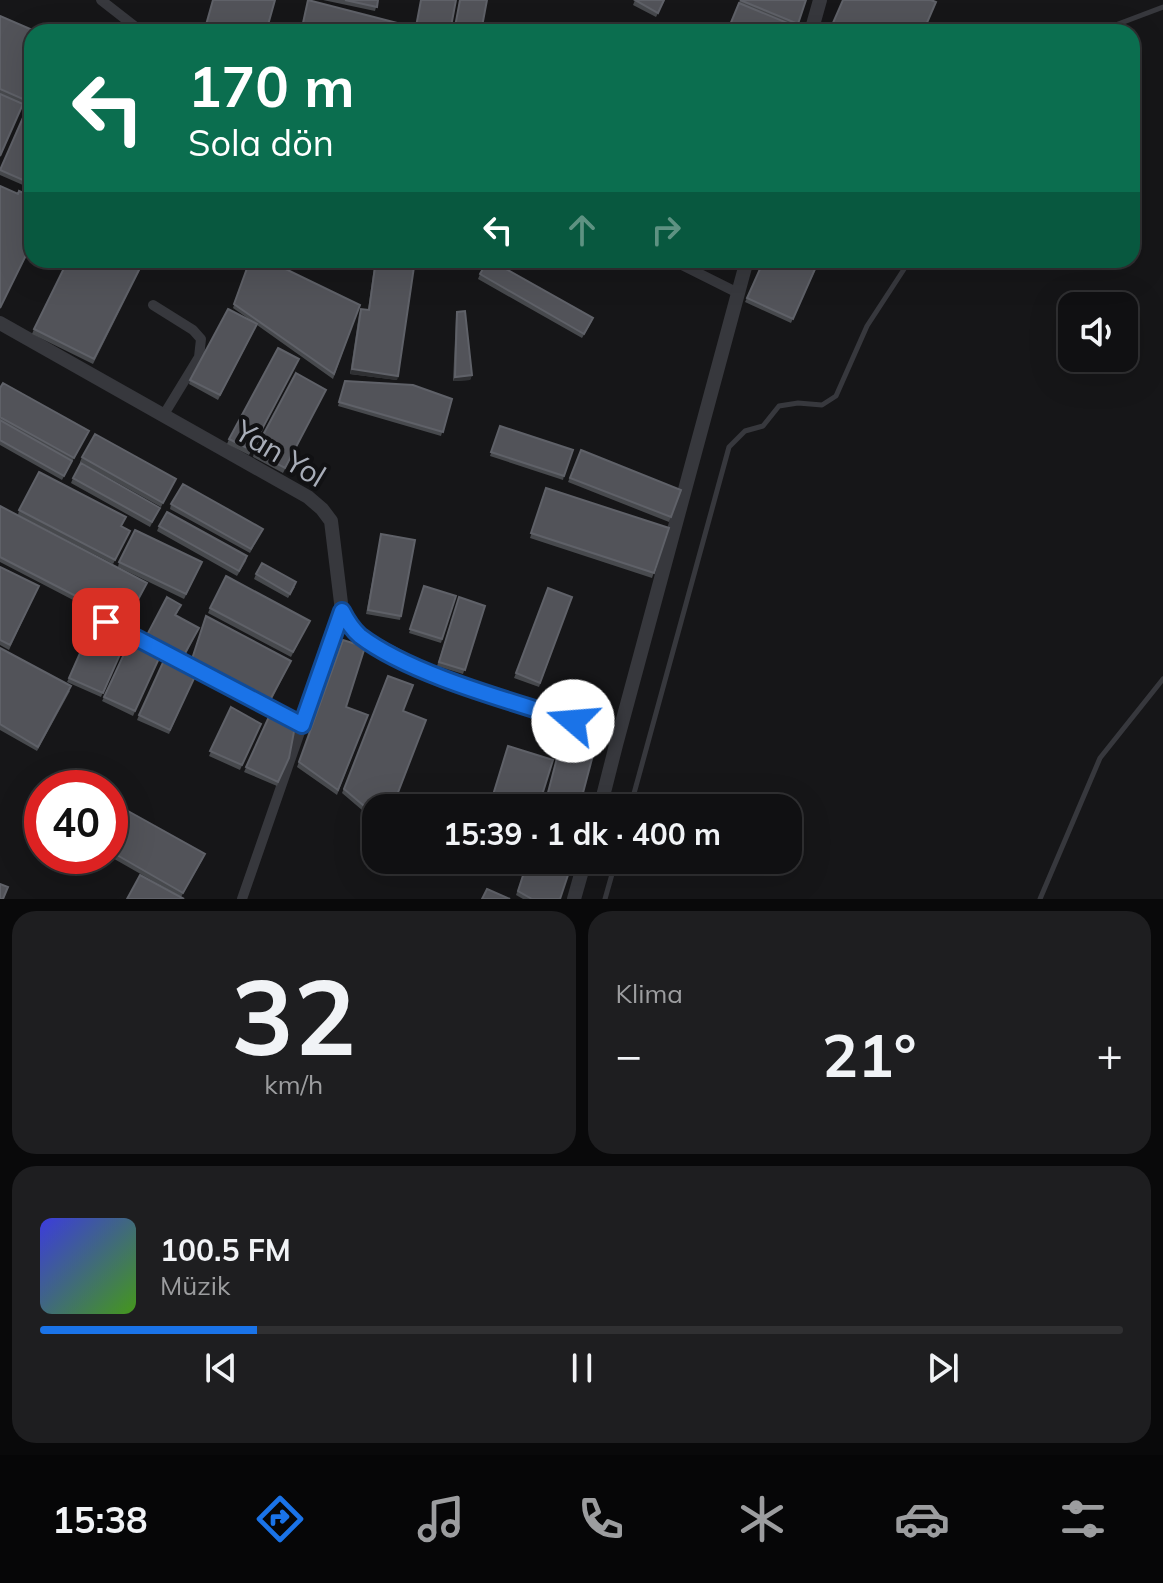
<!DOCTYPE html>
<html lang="tr">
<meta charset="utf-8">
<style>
:root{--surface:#101012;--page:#1e1e20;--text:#f1f3f6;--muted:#9c9d9f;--line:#303032;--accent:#1a73e8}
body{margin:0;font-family:Mulish,sans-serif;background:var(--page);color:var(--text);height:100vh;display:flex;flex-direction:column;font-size:30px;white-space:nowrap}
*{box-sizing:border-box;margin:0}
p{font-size:26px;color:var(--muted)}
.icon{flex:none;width:44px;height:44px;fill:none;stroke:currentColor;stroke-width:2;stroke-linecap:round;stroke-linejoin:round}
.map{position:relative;height:899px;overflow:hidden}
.panel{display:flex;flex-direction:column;gap:12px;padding:12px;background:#09090a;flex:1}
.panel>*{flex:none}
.hud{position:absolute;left:24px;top:24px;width:1116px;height:244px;border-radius:24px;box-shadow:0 8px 32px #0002,0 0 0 2px var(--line);background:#0b6e4f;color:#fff;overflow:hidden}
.tools{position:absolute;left:1058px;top:292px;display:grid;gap:16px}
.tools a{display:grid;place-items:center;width:80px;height:80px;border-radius:16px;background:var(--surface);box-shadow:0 8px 32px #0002,0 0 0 2px var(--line);font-size:40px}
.speed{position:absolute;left:24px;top:770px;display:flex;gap:16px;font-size:40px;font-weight:700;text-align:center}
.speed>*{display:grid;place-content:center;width:104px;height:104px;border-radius:50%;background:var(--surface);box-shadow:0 8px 32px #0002,0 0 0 2px var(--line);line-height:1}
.speed .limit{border:12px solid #d22;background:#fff;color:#111}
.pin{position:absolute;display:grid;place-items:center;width:68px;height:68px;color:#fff;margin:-34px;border-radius:16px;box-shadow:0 4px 12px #0006}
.me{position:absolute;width:88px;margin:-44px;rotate:288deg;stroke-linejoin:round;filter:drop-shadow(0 0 6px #0008)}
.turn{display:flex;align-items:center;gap:28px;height:168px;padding:0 32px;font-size:36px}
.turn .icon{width:104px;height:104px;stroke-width:2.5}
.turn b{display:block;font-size:56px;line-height:68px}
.lanes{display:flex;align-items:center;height:76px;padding:0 32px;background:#0003;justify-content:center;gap:40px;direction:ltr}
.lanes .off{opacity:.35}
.big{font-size:60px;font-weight:700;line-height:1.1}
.panel .widget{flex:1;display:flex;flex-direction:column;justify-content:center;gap:12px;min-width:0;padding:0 28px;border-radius:24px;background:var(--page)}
.panel .dial{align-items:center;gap:0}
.dial b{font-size:104px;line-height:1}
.song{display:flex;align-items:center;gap:24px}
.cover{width:96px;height:96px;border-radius:12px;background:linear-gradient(135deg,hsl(240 70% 55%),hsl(100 70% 35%))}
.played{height:8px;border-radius:4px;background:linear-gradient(90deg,var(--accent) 20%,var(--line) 20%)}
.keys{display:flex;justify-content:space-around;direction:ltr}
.heat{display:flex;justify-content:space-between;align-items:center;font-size:44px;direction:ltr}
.panel .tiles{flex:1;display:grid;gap:12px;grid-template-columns:1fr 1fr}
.widget:last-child{grid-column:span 2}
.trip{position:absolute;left:362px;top:794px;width:440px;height:80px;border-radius:24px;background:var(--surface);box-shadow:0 8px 32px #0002,0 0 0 2px var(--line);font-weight:700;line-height:80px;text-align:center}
.menu{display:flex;height:128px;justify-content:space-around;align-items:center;background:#060607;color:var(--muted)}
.menu .icon{width:56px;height:56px}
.menu .active{color:var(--accent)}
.menu b{font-size:36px;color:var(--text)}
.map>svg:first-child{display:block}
</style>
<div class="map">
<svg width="1163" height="899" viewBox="0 0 1163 899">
<rect width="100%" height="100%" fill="#161618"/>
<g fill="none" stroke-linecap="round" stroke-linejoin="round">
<path stroke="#37383d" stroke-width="5" d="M 1097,32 L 1163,7
M 630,808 L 729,447 L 745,431 L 763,426 L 779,406 L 798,403 L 822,405 L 836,396 L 867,326 L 910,260
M 605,899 L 616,860
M 1040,899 L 1100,758 L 1163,679"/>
<path stroke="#37383d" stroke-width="10" d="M 101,0 L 142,32
M 672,260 L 738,293
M 153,305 L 193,330 L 201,339 L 199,357 L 163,416
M 78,607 L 293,721
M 242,899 L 342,611"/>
<path stroke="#37383d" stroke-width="14" d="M 811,32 L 820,0
M 0,323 L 308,497 L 322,509 L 331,521 L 342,611 L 352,628 L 362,637 L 423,669 L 612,736 L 616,745 L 600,808
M 616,745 L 747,260
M 574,899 L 585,860"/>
</g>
<path fill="#47494d" d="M 323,0 L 378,0 L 375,11 Z
M 635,0 L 665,0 L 656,17 L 633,5 Z
M 740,0 L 798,24 L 797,27 L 727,32 Z
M 0,16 L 32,84 L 23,104 L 0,94 Z
M 32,108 L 32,189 L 0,175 L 0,170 Z
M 145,260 L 93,364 L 32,334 L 34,329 Z
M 172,260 L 203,260 L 200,270 Z
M 250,260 L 360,305 L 333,379 L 257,325 L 218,400 L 189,384 L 190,380 L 253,322 L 233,308 Z
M 341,260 L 359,260 L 356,267 Z
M 375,260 L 415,260 L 397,380 L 350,374 L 359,314 L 361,309 L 368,310 Z
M 764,260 L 820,260 L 791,323 L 745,302 Z
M 480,274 L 593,318 L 591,323 L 582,338 L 478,279 Z
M 457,312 L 472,375 L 470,380 L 453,381 L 456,317 Z
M 299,359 L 249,455 L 227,444 L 229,439 Z
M 345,381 L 452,399 L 441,436 L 338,406 Z
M 0,388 L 89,431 L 62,480 L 0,445 Z
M 326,390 L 283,473 L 253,457 L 254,452 Z
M 500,426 L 564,476 L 563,480 L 490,456 Z
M 581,450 L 681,490 L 669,522 L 568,482 Z
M 82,457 L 176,479 L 161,507 L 80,462 Z
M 73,478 L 160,508 L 150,527 L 71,483 Z
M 546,488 L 669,528 L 652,578 L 530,538 Z
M 171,504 L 263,529 L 250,553 L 170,509 Z
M 0,506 L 145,587 L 125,627 L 0,562 Z
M 19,510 L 128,535 L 113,564 L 18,515 Z
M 159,526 L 247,556 L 246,561 L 237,576 L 157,531 Z
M 381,534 L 401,616 L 400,620 L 366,614 Z
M 119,562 L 200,567 L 184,599 L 118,567 Z
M 0,567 L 37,590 L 9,650 L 0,645 Z
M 256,574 L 295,587 L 288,598 L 254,579 Z
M 424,586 L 456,596 L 441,643 L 409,633 Z
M 459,597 L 485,606 L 463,674 L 437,666 Z
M 572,597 L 539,687 L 514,678 L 516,673 Z
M 181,605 L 176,616 L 199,628 L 183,660 L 145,639 L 147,635 Z
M 210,608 L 310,621 L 291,657 L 208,613 Z
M 206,616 L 291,661 L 269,705 L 191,663 Z
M 95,619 L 129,634 L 101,697 L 67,682 Z
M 343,640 L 346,707 L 368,715 L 337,795 L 297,767 Z
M 0,648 L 70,691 L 37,751 L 0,730 Z
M 161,654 L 133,716 L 102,701 L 104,697 Z
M 197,672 L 169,734 L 137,720 L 139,715 Z
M 388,676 L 376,808 L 376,822 L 342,793 Z
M 231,707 L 261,724 L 240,770 L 209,756 Z
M 272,710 L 289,758 L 277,786 L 244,772 Z
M 110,821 L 203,859 L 181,897 L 109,856 L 110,856 Z
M 494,860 L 521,860 L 518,868 Z
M 528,860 L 560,899 L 523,899 L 516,895 Z"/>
<path fill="#2f3033" d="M 352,369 L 398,376 L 397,380 L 350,374 Z
M 472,375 L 470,380 L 453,381 L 455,377 Z"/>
<path fill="#525359" stroke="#5f6168" stroke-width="2" d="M 213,0 L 275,0 L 266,32 L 204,32 Z
M 308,0 L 409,26 L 408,32 L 301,32 Z
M 345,0 L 378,0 L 377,7 Z
M 421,0 L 456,0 L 450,32 L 415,32 Z
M 460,0 L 487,0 L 481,32 L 454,32 Z
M 635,0 L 664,0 L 658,13 Z
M 740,0 L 806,0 L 798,24 Z
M 843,0 L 931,0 L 936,2 L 923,32 L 829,32 Z
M 739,3 L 802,29 L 801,32 L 727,32 Z
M 0,16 L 37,32 L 32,32 L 32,83 L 25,100 L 0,89 Z
M 0,94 L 23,104 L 0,156 Z
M 28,106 L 32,108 L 32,184 L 0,170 Z
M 0,186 L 18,194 L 19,191 L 32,197 L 32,243 L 0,308 Z
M 68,260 L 144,260 L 94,359 L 34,329 Z
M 184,260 L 203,260 L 201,266 Z
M 250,260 L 267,260 L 360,305 L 334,374 L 234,304 Z
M 376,260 L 415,260 L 398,376 L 352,369 L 361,309 L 369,310 Z
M 488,260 L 490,260 L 593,318 L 584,334 L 480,274 Z
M 764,260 L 819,260 L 793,319 L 747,298 Z
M 228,309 L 257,324 L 220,395 L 190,380 Z
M 465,311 L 472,375 L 455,377 L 457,312 Z
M 278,348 L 299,359 L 251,450 L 229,439 Z
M 296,373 L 326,390 L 285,468 L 254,452 Z
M 345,381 L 413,385 L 452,399 L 443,432 L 339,402 Z
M 3,383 L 89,431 L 74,458 L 0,417 L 0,388 Z
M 0,420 L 72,461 L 64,476 L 0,440 Z
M 500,426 L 573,450 L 564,476 L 491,452 Z
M 95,434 L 176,479 L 163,503 L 82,457 Z
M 581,450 L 681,490 L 671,517 L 570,478 Z
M 81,463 L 160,508 L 152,522 L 73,478 Z
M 39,472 L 126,517 L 121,526 L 130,531 L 115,560 L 19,510 Z
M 183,484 L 263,529 L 251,549 L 171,504 Z
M 546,488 L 669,528 L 654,573 L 531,533 Z
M 0,506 L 147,583 L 126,622 L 0,557 Z
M 167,512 L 247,556 L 239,571 L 159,526 Z
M 135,530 L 202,562 L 186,594 L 119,562 Z
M 381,534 L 415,540 L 401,616 L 368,610 Z
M 262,563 L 296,582 L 290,594 L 256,574 Z
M 0,567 L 39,586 L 10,645 L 0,640 Z
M 226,576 L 310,621 L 293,652 L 210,608 Z
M 424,586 L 456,596 L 442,639 L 410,629 Z
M 548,588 L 572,597 L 540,683 L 516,673 Z
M 167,597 L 181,605 L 175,615 L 199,628 L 184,655 L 147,635 Z
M 459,597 L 485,606 L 465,670 L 439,662 Z
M 206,616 L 291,661 L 270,700 L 192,659 Z
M 95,619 L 129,634 L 103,693 L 69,678 Z
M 131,639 L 161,654 L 135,711 L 104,697 Z
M 343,640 L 365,647 L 346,707 L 368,715 L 338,790 L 299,762 Z
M 0,648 L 71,686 L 38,747 L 0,724 Z
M 165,658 L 197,672 L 170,730 L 139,715 Z
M 388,676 L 413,685 L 403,711 L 426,720 L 392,808 L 376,808 L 376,816 L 344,789 Z
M 231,707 L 261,724 L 242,765 L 210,751 Z
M 272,710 L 296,721 L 289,758 L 278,782 L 246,767 Z
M 565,727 L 598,736 L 579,808 L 544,808 Z
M 508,746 L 553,760 L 538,808 L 489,808 Z
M 119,806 L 205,854 L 183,893 L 110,851 L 110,821 Z
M 528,860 L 573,860 L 560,899 L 532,899 L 518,891 Z
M 140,875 L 184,899 L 127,899 Z
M 0,884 L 8,887 L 3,899 L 0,899 Z
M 487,889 L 510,899 L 482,899 Z"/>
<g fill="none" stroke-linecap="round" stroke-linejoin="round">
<g stroke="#114b97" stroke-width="20">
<path id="route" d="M 106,622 L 302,725 L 342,611 C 347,621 352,629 360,636 C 411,675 511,701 573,721"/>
</g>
<use href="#route" stroke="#1a73e8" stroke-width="14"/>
</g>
<g text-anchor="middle" stroke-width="8" stroke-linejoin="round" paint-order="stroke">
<g font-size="30" fill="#a8adb8" stroke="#111113">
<text transform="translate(280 454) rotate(31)" y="10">Yan Yol</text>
</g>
</g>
</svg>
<div class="tools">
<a><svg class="icon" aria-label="sound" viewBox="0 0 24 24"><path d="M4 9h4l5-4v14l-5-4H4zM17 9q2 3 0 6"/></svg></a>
</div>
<div class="speed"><div class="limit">40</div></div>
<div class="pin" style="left:106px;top:622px;background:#d93025"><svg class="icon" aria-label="arrive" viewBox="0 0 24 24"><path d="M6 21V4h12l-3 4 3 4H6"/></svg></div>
<svg class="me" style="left:573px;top:721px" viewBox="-20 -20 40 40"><circle r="19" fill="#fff"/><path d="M0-13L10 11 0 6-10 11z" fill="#1a73e8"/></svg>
<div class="trip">15:39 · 1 dk · 400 m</div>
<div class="hud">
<div class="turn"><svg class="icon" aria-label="left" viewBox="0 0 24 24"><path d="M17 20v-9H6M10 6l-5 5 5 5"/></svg><div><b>170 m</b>Sola dön</div></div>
<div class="lanes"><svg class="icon" aria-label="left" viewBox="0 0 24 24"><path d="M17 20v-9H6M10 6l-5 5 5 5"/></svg><svg class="icon off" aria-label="ahead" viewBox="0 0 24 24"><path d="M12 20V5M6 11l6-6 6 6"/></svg><svg class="icon off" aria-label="right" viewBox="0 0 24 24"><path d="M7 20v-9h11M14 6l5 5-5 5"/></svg></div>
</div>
</div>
<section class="panel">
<div class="tiles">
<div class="widget dial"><b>32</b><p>km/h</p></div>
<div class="widget"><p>Klima</p>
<div class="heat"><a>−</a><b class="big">21°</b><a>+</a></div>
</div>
<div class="widget">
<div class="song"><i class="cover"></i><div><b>100.5 FM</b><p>Müzik</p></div></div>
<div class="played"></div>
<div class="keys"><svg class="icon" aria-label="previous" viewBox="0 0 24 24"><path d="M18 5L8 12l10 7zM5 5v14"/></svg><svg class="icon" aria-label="pause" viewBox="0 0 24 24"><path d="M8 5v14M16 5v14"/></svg><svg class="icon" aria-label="next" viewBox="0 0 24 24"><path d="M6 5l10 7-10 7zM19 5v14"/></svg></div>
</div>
</div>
</section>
<nav class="menu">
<b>15:38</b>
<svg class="icon active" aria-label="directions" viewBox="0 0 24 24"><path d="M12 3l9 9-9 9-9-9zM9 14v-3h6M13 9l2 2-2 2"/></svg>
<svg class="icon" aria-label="music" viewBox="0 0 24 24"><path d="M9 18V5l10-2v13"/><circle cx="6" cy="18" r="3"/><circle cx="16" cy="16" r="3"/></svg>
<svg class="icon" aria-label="phone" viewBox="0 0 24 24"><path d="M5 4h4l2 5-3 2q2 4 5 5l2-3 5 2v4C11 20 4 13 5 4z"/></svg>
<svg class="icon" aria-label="climate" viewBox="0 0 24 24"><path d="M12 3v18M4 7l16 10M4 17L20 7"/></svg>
<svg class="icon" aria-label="car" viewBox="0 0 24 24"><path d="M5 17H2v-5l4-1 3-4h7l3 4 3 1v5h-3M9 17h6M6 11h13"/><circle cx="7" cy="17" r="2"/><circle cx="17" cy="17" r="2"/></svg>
<svg class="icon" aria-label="filters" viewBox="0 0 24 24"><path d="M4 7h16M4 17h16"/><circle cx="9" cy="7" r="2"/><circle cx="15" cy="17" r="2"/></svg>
</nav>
